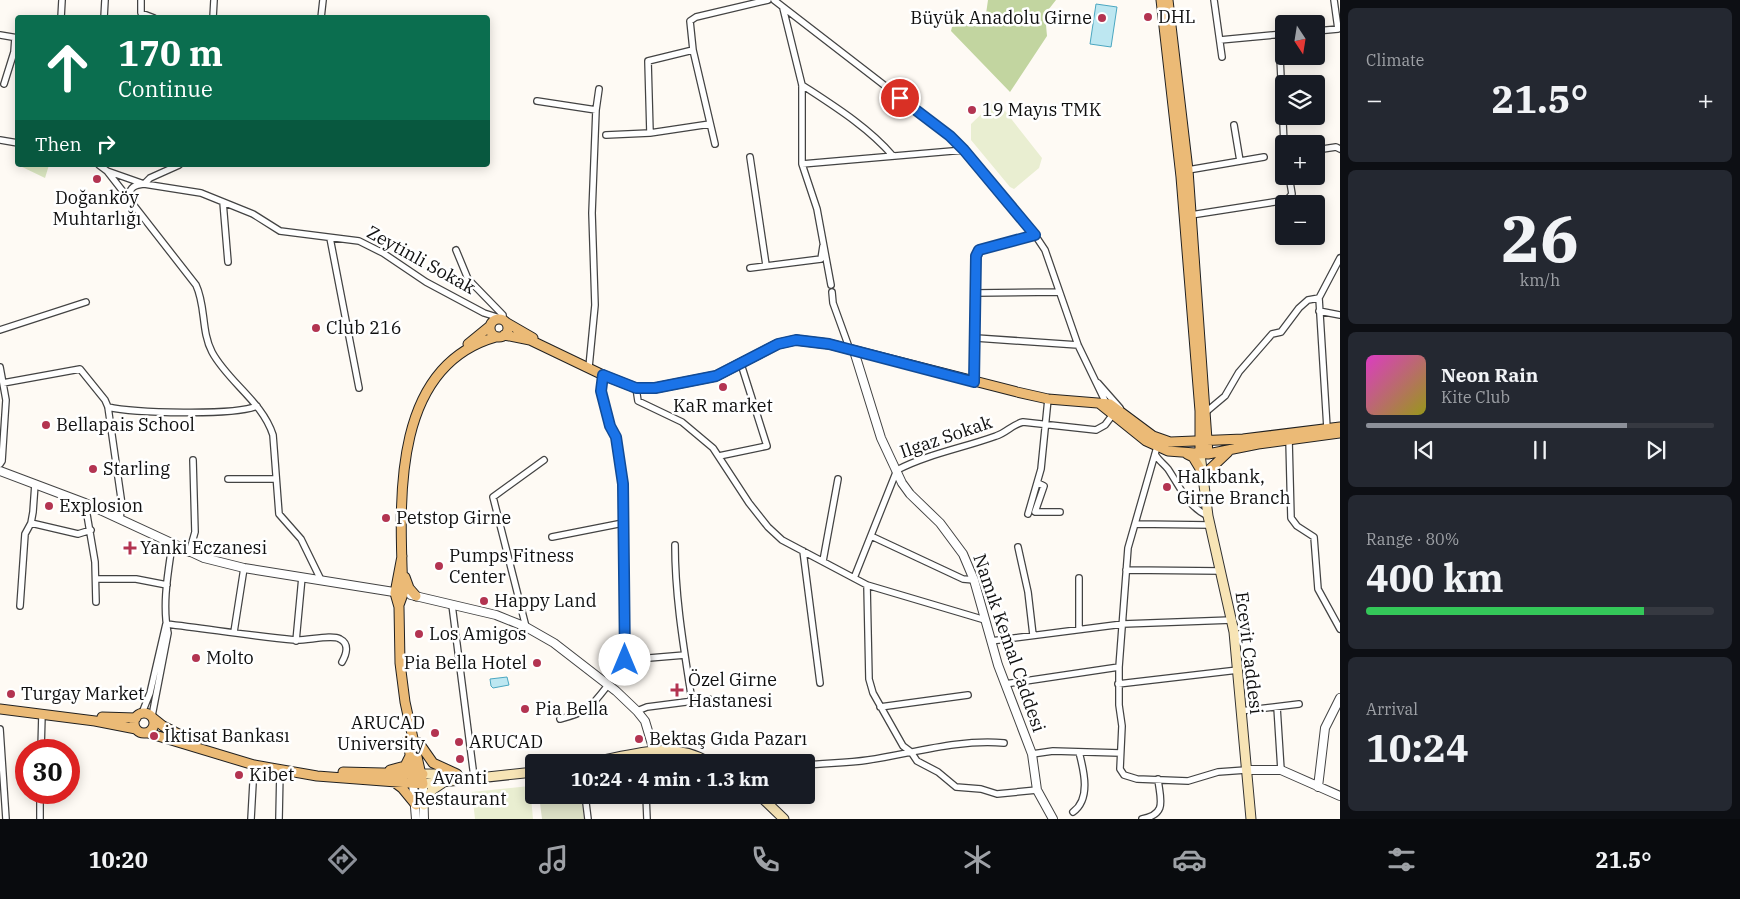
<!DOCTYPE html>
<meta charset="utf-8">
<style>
:root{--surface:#171b24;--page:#242831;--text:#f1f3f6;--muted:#9ea1a6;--line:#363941;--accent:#8c9099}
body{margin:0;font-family:"IBM Plex Serif",serif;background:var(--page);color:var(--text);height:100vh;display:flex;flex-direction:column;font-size:19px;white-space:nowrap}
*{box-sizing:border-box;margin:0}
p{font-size:16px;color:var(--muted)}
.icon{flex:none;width:28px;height:28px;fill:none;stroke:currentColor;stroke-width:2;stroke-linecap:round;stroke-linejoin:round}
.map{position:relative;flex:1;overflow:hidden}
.sheet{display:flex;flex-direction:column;gap:8px;padding:8px;background:#0d0f14;width:400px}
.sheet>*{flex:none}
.hud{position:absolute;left:15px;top:15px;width:475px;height:152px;border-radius:5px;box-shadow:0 2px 12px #0003;background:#0b6e4f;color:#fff;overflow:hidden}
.needle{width:32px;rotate:168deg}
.buttons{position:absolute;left:1275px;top:15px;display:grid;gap:10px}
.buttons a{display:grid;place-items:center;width:50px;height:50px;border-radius:5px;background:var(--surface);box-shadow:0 2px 12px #0003;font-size:25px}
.speed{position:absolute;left:15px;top:739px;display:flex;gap:10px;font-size:25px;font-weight:700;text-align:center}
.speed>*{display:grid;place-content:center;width:65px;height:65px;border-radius:50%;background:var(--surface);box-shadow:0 2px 12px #0003;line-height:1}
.speed .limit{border:8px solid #d22;background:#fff;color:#111}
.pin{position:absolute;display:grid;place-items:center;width:42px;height:42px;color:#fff;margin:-21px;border:2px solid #fff;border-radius:50%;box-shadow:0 1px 5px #0007}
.me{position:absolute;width:55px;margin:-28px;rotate:0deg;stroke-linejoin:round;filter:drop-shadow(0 0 4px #0008)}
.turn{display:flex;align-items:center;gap:18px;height:105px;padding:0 20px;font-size:22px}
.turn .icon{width:65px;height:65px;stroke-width:2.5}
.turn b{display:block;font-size:35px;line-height:42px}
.then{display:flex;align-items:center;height:48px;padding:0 20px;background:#0003;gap:10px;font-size:19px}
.big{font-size:38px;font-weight:700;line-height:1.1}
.sheet .widget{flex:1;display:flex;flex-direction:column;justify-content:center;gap:8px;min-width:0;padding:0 18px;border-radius:8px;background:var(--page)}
.sheet .dial{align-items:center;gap:0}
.dial b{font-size:65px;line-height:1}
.song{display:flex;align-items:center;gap:15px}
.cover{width:60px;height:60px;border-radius:8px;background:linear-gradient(135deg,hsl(310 70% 55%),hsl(60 70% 35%))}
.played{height:5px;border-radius:2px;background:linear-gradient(90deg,var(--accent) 75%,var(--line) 75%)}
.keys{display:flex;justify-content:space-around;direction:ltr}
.heat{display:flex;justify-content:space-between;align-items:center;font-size:28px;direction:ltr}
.charge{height:8px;border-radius:4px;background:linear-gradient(90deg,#34c759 80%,var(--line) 0)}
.trip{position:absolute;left:525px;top:754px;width:290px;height:50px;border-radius:5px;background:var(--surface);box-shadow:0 2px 12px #0003;font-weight:700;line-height:50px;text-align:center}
.tabs{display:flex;height:80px;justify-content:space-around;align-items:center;background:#090b0e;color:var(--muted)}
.tabs .icon{width:35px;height:35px}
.tabs .selected{color:var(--accent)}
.tabs b{font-size:22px;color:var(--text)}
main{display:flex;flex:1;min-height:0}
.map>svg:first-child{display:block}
</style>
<main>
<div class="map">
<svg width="1340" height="819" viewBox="0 0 1340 819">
<rect width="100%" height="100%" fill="#fefaf4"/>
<path fill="#dae6c0" d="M 17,155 L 18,165 L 49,165 L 45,178 L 16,164 Z"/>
<path fill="#c2d5a0" d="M 988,0 L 1056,0 L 1045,14 L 1047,36 L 1010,92 L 951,31 L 952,27 L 985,21 Z"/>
<path fill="#dbdfc5" d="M 539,795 L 581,795 L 584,819 L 542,819 Z"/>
<path fill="#e9eed1" d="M 994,102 L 998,102 L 1042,158 L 1039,168 L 1014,189 L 1010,187 L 971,140 L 971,124 Z
M 530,786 L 533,819 L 475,819 L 472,792 Z"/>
<path fill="#bde7f1" stroke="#4ba7c1" d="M 1096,4 L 1117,7 L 1111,47 L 1090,44 Z
M 507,677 L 509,685 L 493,688 L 491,686 L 490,679 Z"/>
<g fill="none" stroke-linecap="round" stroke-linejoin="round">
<g stroke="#434343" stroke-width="8">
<path id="minor" d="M 141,0 L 141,13 L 154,18
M 774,0 L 950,136 L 1035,235 L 1045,250 L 1078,345 L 1107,405
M 1214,0 L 1222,57
M 783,8 L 802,85 L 802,164 L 817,209 L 831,285
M 61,18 L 62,0
M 104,18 L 105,0
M 213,18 L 214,0
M 321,18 L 323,0
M 1316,31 L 1338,29 L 1334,0
M 0,35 L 18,38
M 1279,35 L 1284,144
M 1220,40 L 1284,34
M 4,84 L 14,52 L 15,38
M 802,85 C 834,106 868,127 893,156
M 537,101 L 596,110
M 1234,125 L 1240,161
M 650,133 L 648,61 L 693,50
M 606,135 L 650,133 L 710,124
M 0,140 L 18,143
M 715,144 L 693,50 L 690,21 L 696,17 L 768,0
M 1316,150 L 1336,147 L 1340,149
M 750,157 L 766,265
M 802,164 L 964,150
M 99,165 L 107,171 L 144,184 L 201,193 L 253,214 L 280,231 L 359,241 L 383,253 L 426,282 L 484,313 L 500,318
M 1188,170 L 1264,157
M 107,171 L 196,285 C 206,306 201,331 212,352 C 228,382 262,401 273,435 L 279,514 L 301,539 L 321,580
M 128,196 C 131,187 134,185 144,184 L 150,178 L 179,165
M 223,202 L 228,262
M 1191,215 L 1287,200 L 1292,194 L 1289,176
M 330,238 L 359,388
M 456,250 L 468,279 L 503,315 L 503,319
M 750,268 L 821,259 L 823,246
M 832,292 L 833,303 L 850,350
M 975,293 L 1059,292
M 1319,311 L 1340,315
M 0,330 L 86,302
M 976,338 L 1078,345
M 0,367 L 6,400 L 2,461 L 0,464
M 589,367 L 595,305 L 592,213 L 596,110 L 599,89
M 603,375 L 601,391 L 610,426 L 616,437 L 623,484 L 625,660 L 685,655
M 974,382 L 976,256 L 979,250 L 1035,235
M 3,383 L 80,369 L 105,400 L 108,407 L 122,505 L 120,518
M 1098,383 L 1120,408
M 636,388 L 638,401 L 682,422 L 713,448 L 749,503 L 768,527 L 782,540 L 867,585 L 985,620
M 108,407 C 133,413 235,416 257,406
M 1206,412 L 1225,396 L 1239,372 L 1272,334 L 1281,332 L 1299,308 L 1308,300 L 1319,298
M 1327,428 L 1319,298 L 1340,258
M 1289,440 L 1291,518 L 1297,526 L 1314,537 L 1318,589 L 1340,629
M 1157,447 L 1128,548 L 1119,667 L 1119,705 L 1122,726 L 1120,769 L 1124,775 L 1137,779 L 1188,781 L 1218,772 L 1246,770
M 1155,454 C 1158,460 1164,464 1168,469 C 1180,487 1188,507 1208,516
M 719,456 L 767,446 L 741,364
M 228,479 L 275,479
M 1038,483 L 1044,486 L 1035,512 L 1060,512
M 85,503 L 95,562 L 96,602
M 1028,514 L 1041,469 L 1048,399
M 31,523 L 78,534 L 91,530
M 1135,524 L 1210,525
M 871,536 L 963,579 L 974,580
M 552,537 L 623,523
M 675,545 C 675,598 684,649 692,701
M 1018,547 L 1028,592 L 1033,635
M 803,551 L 820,683
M 189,553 L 195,532 L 193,460
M 823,561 L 838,479
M 1126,570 L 1221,571
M 854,578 L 897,470 C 928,454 963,448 996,436 C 1006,433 1013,424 1023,422 L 1096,430 L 1105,425 L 1114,413
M 96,579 L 136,579 L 167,585
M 867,585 L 869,679 L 873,693 L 903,746 L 911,752 L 917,761 L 938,772 L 956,787 L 981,789 L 997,794 L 1037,790
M 452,605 L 474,777
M 20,606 L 25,534 L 31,523 L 33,512 L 35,484
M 166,624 C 209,629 252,636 295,640 C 306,641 332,634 340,639 C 350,644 346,655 342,662
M 526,627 L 493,497 L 544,460
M 1079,628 L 1079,578
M 234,632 L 244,568
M 296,641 L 302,577
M 991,641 L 1123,624 L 1232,620
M 1005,684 L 1119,667
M 1118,684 L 1238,670
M 880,707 L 968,695
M 1277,707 L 1281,770
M 637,711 L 647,707 L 709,699
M 1240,711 L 1299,704
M 142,713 L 150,693 L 166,624
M 152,716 L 168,633 C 162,605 168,573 172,545
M 560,719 C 588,712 591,707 608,685
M 0,729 L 6,819
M 41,750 L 42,714
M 641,753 L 642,762
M 1032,754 L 1053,751 L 1120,753
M 704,759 L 732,762
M 806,765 C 827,763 848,763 868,760 C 914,753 958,739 1004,743
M 585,795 L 588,819
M 646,795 L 647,819
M 1073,812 C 1091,799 1084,771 1079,752
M 40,819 L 40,792
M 251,819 L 254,765
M 279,819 L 280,770
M 1142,819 C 1168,814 1160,799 1158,779"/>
</g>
<g stroke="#434343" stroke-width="10">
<path id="tertiary" d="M 854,351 L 881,438 L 902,483 L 910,494 L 940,523 L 963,554 L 974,580 L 998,665 L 1032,754 L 1037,790 L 1053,819
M 0,471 L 85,503 L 204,558 L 244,568 L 400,593
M 411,595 L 496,615 L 526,627 L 554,643 L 616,691 L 637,711 L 645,721 L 654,751
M 1246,770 L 1281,770 L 1340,796
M 413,783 L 416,819
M 423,784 L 424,819
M 1318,787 L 1325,728 L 1340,698"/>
</g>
<g stroke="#323232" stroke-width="11">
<path id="secondary" d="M 1200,454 L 1208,516 L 1234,632 L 1251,819
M 594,762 C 632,755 673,740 708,762
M 423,774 L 454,774
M 423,784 L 534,772
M 759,795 L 784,819
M 424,805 L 432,790 L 444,782"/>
</g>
<g stroke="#212121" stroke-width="11">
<path id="primary" d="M 1161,0 L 1181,177 L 1200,411 L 1200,454
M 1168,0 L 1188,170 L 1208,454
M490 328a9 9 0 1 1 18 0a9 9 0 1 1-18 0Z
M 507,323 L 533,338
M 504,335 L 530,340 L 603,375 L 636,388 L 655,388 L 716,376 L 778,344 L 796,340 L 829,344 L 1017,392 L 1048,399 L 1110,404 L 1153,436 L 1170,442 L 1243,439 L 1340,427
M 468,344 L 490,326
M 1100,404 L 1146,441 L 1168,451 L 1208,454 L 1258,444 L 1340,433
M 1187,454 L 1193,457 L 1202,472
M 1207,472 L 1228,452
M 405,577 L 409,588 L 416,596
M 399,605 L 403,594 C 400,506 389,367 496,337
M 0,709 L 95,721 L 136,729
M134 723a10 10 0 1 1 20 0a10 10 0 1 1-20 0Z
M 102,717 L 136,718
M 153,718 L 163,726 L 196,743
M 148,733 L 254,765 L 317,776 L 423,784 L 405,702 L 400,663 L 399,607 L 395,593 L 402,556
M 408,739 L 413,778
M 419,743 L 433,763 L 457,774
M 390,770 L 405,766 L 411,754
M 343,772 L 423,774
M 394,782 L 402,788 L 416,805"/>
</g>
<use href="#minor" stroke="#fff" stroke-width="5.5"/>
<use href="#tertiary" stroke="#fff" stroke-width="8"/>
<use href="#secondary" stroke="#f7e4b5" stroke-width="9"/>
<use href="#primary" stroke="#ebba76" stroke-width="9"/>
</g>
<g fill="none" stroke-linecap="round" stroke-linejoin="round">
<g stroke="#114b97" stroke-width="12">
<path id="route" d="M 625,660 L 623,484 L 616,437 L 610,426 L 601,391 L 603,375 L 636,388 L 655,388 L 716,376 L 778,344 L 796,340 L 829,344 L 974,382 L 976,256 L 979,250 L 1035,235 L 964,150 L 950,136 L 900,98"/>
</g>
<use href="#route" stroke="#1a73e8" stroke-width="9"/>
</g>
<g fill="#b33451" stroke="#fff" stroke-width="2">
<circle cx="1148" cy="17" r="5"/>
<circle cx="1102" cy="18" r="5"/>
<circle cx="972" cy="110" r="5"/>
<circle cx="97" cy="179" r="5"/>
<circle cx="316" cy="328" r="5"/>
<circle cx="723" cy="387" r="5"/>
<circle cx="46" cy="425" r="5"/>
<circle cx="93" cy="469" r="5"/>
<circle cx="1167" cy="487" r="5"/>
<circle cx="49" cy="506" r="5"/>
<circle cx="386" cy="518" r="5"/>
<path d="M127.5 540.5h5v5h5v5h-5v5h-5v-5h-5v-5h5z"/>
<circle cx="439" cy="566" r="5"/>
<circle cx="484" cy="601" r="5"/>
<circle cx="419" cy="634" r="5"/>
<circle cx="196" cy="658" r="5"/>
<circle cx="537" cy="663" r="5"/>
<path d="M674.5 682.5h5v5h5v5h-5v5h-5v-5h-5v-5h5z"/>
<circle cx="11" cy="694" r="5"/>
<circle cx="525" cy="709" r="5"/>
<circle cx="435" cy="733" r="5"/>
<circle cx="154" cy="736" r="5"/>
<circle cx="639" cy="739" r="5"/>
<circle cx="459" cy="742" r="5"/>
<circle cx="460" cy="759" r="5"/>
<circle cx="239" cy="775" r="5"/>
</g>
<g text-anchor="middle" stroke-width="5" stroke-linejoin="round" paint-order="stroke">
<g font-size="18" fill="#101010" stroke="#fff" text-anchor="start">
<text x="1158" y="23">DHL</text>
<text x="1092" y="24" text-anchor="end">Büyük Anadolu Girne</text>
<text x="982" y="116">19 Mayıs TMK</text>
<text x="97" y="204" text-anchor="middle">Doğanköy<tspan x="97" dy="21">Muhtarlığı</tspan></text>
<text x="326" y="334">Club 216</text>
<text x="723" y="412" text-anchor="middle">KaR market</text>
<text x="56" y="431">Bellapais School</text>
<text x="103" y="475">Starling</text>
<text x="1177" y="483">Halkbank,<tspan x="1177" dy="21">Girne Branch</tspan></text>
<text x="59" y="512">Explosion</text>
<text x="396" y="524">Petstop Girne</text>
<text x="140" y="554">Yanki Eczanesi</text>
<text x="449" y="562">Pumps Fitness<tspan x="449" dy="21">Center</tspan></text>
<text x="494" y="607">Happy Land</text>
<text x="429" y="640">Los Amigos</text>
<text x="206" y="664">Molto</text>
<text x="527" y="669" text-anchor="end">Pia Bella Hotel</text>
<text x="688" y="686">Özel Girne<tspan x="688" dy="21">Hastanesi</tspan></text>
<text x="21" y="700">Turgay Market</text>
<text x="535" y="715">Pia Bella</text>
<text x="425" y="729" text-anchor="end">ARUCAD<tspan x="425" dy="21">University</tspan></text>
<text x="164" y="742">İktisat Bankası</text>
<text x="649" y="745">Bektaş Gıda Pazarı</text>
<text x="469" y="748">ARUCAD</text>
<text x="249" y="781">Kibet</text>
<text x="460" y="784" text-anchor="middle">Avanti<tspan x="460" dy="21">Restaurant</tspan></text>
</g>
<g font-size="18" fill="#101010" stroke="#fff">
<text transform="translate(421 260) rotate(29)" y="6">Zeytinli Sokak</text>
<text transform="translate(946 437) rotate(-19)" y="6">Ilgaz Sokak</text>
<text transform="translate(1009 643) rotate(71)" y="6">Namık Kemal Caddesi</text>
<text transform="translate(1249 653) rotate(83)" y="6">Ecevit Caddesi</text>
</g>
</g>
</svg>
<div class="buttons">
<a><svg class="needle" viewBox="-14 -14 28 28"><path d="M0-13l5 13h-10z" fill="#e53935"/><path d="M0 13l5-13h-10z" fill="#9ea1a6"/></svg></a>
<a><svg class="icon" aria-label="layers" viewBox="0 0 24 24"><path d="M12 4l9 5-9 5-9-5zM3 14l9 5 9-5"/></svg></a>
<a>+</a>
<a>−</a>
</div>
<div class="speed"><div class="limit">30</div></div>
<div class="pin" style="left:900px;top:98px;background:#d93025"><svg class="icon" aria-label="arrive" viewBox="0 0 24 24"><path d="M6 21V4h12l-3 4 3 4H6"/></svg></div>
<svg class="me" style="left:625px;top:660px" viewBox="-20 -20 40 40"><circle r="19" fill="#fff"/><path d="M0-13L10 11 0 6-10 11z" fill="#1a73e8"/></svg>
<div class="trip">10:24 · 4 min · 1.3 km</div>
<div class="hud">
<div class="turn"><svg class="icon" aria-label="ahead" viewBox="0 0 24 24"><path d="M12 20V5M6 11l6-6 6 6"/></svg><div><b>170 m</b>Continue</div></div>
<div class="then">Then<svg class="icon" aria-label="right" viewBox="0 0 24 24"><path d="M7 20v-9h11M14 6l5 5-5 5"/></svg></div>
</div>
</div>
<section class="sheet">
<div class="widget"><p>Climate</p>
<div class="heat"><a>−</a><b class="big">21.5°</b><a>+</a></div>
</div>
<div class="widget dial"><b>26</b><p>km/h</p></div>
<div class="widget">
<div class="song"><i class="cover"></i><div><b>Neon Rain</b><p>Kite Club</p></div></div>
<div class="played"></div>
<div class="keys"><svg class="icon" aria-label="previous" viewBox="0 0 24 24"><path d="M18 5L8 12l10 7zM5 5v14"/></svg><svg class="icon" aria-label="pause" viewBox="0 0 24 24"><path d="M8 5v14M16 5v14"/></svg><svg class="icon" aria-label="next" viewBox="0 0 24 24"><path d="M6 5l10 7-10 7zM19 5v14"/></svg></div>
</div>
<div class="widget"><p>Range · 80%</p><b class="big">400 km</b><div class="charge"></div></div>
<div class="widget"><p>Arrival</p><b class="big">10:24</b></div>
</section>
</main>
<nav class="tabs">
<b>10:20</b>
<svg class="icon selected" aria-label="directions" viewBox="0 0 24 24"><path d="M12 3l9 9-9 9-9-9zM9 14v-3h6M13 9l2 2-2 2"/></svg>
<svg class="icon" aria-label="music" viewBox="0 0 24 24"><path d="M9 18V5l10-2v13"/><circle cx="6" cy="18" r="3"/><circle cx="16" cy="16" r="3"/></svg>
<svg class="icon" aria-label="phone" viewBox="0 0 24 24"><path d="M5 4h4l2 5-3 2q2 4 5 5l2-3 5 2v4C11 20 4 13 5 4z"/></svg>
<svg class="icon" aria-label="climate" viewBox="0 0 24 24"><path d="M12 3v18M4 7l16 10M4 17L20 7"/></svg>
<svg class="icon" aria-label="car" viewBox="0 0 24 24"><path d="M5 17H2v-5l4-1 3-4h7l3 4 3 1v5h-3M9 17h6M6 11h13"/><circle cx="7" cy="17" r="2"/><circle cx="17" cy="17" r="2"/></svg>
<svg class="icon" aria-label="filters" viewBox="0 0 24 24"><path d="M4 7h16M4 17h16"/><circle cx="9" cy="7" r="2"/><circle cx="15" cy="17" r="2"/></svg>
<b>21.5°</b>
</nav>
